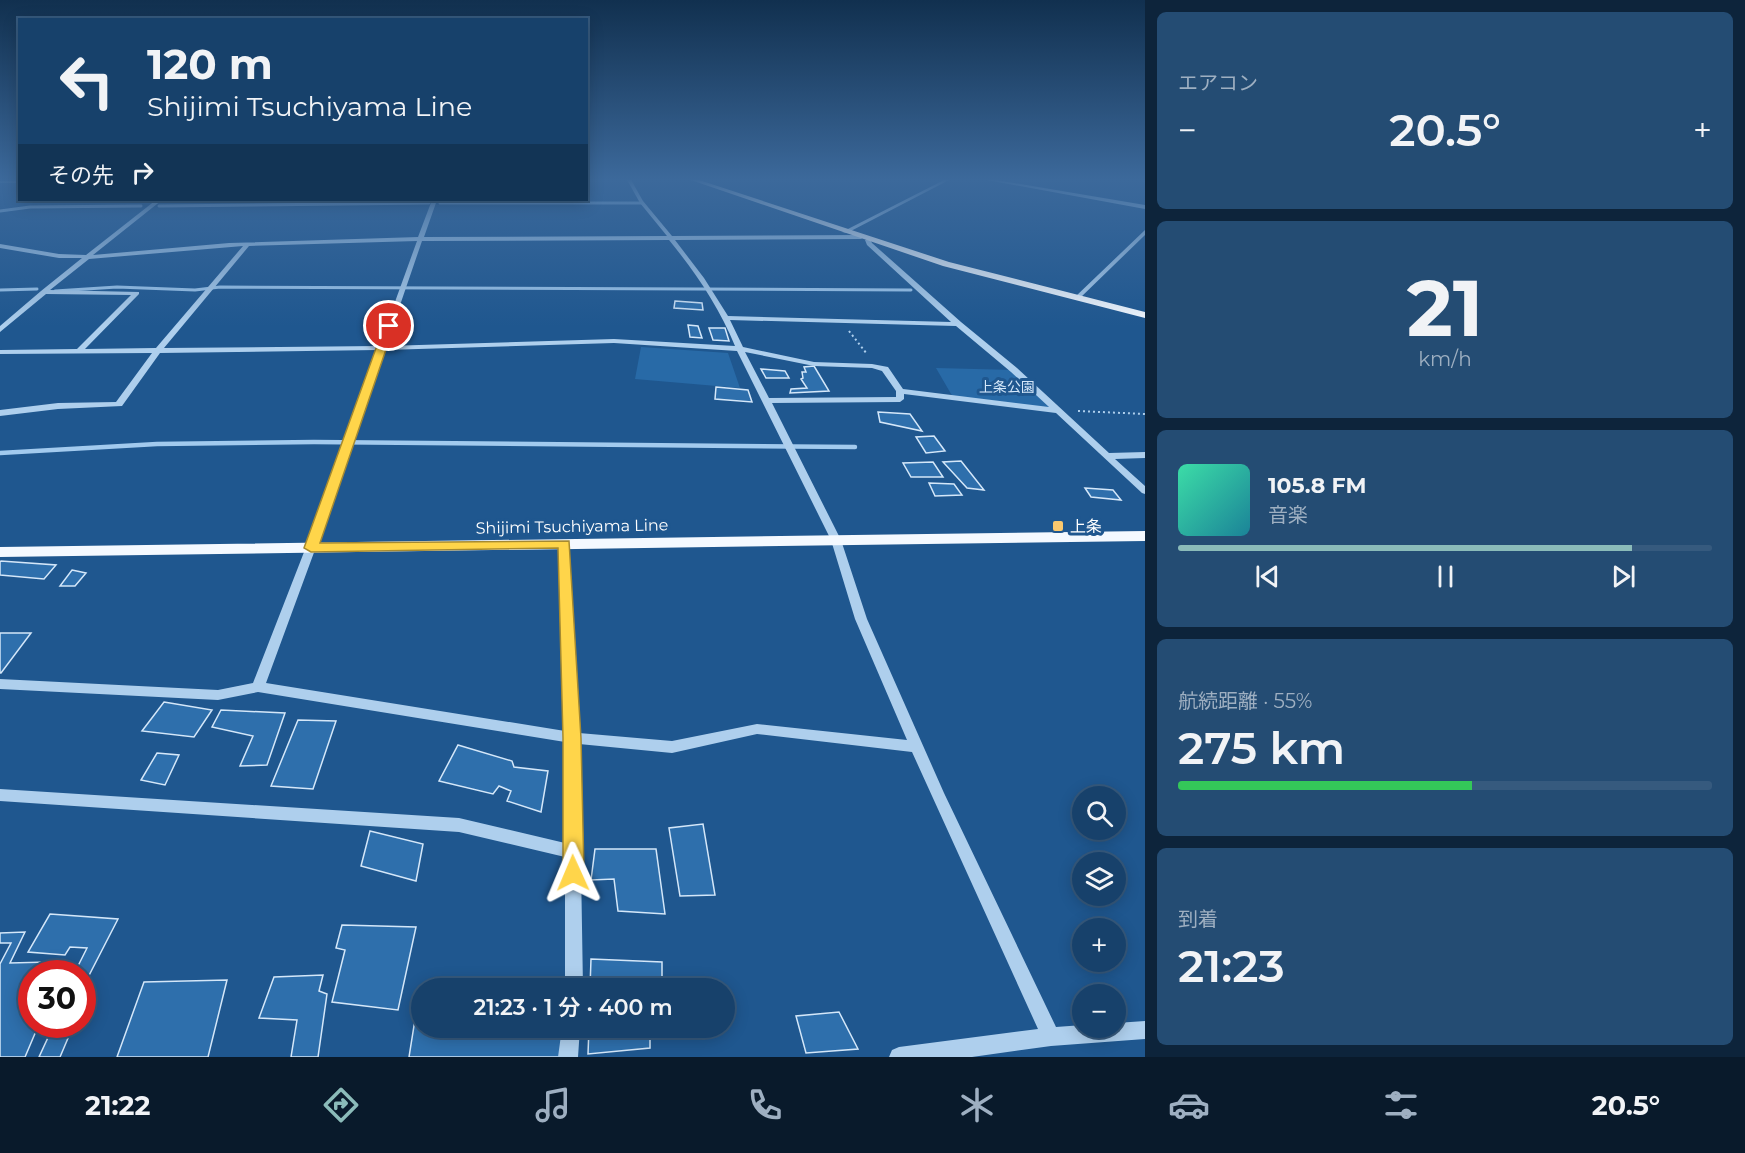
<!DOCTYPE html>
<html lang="ja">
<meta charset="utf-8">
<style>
:root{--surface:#17416b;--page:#244c73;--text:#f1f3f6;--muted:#9eafc1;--line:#365a7e;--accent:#8bbbb9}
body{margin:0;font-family:Montserrat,"Noto Sans JP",sans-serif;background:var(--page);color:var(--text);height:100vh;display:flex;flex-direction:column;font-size:22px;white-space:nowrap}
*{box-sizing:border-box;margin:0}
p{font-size:20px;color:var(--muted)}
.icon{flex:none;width:33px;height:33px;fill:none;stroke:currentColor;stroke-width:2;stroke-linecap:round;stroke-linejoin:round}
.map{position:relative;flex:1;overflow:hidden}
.sheet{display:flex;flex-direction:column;gap:12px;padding:12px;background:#0d243b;width:600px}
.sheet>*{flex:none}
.guide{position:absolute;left:18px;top:18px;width:570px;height:183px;border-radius:0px;box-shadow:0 3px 15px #0003,0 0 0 2px var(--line);background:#17416b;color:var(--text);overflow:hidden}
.buttons{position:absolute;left:1072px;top:786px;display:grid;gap:12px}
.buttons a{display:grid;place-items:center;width:54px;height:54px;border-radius:50%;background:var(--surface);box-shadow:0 3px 15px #0003,0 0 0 2px var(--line);font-size:30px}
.speed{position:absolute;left:18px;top:960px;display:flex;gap:12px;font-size:30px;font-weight:700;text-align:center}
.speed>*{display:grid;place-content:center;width:78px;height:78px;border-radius:50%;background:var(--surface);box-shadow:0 3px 15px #0003,0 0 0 2px var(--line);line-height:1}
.speed .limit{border:9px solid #d22;background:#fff;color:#111}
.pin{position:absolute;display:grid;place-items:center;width:51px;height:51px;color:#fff;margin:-26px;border:3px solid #fff;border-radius:50%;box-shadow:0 2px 6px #0007}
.me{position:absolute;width:66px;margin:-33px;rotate:359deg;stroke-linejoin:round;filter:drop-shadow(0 0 4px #0008)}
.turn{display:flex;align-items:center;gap:21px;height:126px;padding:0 30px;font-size:27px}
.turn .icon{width:78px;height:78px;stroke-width:2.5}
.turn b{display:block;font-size:42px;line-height:51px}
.then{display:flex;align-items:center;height:57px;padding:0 30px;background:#0003;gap:12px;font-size:22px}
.big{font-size:45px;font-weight:600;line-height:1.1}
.sheet .card{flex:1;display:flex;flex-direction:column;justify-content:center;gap:9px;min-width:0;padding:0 21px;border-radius:9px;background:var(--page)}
.sheet .dial{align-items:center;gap:0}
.dial b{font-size:78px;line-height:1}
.song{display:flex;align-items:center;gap:18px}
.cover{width:72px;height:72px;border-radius:9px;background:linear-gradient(135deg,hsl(160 70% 55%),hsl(190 70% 35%))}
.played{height:6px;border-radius:3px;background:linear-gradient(90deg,var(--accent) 85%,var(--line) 85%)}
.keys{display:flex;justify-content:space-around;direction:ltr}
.heat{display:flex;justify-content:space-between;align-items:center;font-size:33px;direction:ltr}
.charge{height:9px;border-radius:4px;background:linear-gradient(90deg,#34c759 55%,var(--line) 0)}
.trip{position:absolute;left:411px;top:978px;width:324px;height:60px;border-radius:30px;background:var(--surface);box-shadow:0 3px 15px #0003,0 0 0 2px var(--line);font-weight:600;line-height:60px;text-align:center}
.menu{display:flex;height:96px;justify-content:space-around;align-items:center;background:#091a2b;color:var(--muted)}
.menu .icon{width:42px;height:42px}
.menu .selected{color:var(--accent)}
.menu b{font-size:27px;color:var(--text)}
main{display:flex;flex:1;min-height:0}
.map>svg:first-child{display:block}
</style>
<main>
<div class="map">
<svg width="1145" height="1057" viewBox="0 0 1145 1057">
<rect width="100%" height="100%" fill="#1f578f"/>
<path fill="#286aa7" d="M 641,347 L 728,353 L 740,388 L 635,379 Z
M 936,368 L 1014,370 L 1059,411 L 954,399 Z"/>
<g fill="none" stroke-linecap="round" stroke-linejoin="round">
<path stroke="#a2caee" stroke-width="3" d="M 440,203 L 641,203
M 159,206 L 429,203
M 0,211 L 30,207 L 141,206
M 0,290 L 37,289
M 55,291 L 117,287 L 195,290 L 220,287 L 911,290"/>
<path stroke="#a2caee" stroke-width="4.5" d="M 0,453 L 157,444 L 314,442 L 855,447"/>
</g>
<path fill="#2e6fac" stroke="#d4e7f9" stroke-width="1.5" d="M 675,301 L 702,303 L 703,310 L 674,308 Z
M 688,325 L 698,326 L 702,338 L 690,337 Z
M 709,328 L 725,328 L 729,341 L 713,340 Z
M 814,366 L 829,391 L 790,393 L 791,389 L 807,388 L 801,379 L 803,378 L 802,372 L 806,372 L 804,367 Z
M 761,369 L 785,371 L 789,378 L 766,378 Z
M 716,387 L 748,390 L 752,402 L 715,399 Z
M 878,412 L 910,414 L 922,431 L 880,422 Z
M 934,436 L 945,451 L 926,453 L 916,437 Z
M 961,461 L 984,490 L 967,488 L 943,462 Z
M 933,462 L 943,477 L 911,477 L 903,463 Z
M 929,483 L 954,484 L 962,495 L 935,496 Z
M 1085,488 L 1113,490 L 1121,500 L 1091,497 Z
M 0,562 L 1,561 L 56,565 L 44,579 L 0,575 Z
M 72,570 L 86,573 L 75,586 L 60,586 Z
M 0,633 L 31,633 L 1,673 L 0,673 Z
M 164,702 L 212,710 L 194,737 L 142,731 Z
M 221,710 L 285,713 L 267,765 L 240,766 L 253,736 L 212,727 Z
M 298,720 L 336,721 L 313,789 L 271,786 Z
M 458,745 L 512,761 L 514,767 L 548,771 L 541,812 L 507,801 L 511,791 L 499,786 L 493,794 L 439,781 Z
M 157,753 L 179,755 L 165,785 L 141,780 Z
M 703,824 L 715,895 L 680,896 L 669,828 Z
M 370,831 L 423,844 L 416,881 L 361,866 Z
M 595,849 L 656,849 L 665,914 L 618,911 L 614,879 L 591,880 Z
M 50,914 L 118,919 L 83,987 L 82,974 L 74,974 L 87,948 L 70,947 L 65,955 L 28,952 Z
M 342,925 L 416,927 L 398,1010 L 332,1002 L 345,950 L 336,948 Z
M 25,932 L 10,963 L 48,962 L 45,969 L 65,968 L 62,974 L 32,974 L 32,1024 L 39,1024 L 25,1057 L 0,1057 L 0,964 L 11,943 L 0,943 L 0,933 Z
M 591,959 L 662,962 L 662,988 L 590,988 Z
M 323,975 L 319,991 L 327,994 L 318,1057 L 291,1057 L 297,1020 L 259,1018 L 274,977 Z
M 227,980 L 208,1057 L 117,1057 L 144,982 Z
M 417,1007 L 422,1008 L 422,1028 L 563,1028 L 560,1057 L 409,1057 Z
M 839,1012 L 858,1049 L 806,1053 L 796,1016 Z
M 47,1024 L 74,1024 L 60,1057 L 39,1057 L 51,1031 L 43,1031 Z
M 589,1028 L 650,1028 L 650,1048 L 588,1054 Z"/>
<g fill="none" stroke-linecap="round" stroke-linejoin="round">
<path stroke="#aecfed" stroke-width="2" stroke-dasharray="2 3" stroke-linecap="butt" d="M 849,331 L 867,354
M 1078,411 L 1145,414"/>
<path fill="#aecfed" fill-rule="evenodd" d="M 626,178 L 630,178 L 643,201 L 672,236 L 861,235 L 864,237 L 861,239 L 675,240 L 704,278 L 728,316 L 951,322 L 867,245 L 865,240 L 870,239 L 872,243 L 961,322 L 1017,368 L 1109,453 L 1145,452 L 1145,458 L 1115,459 L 1145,486 L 1145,494 L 1142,493 L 1056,413 L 904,394 L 904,399 L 900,402 L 772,403 L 841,540 L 867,619 L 944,793 L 1056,1027 L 1083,1025 L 1083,1028 L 1116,1028 L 1116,1023 L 1145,1021 L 1145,1039 L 1051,1046 L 972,1057 L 889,1057 L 892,1050 L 899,1047 L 1038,1029 L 912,752 L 757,734 L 672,753 L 579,744 L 583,988 L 565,988 L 565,857 L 459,832 L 0,801 L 0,789 L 459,818 L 565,843 L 565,742 L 258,692 L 218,700 L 0,689 L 0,679 L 218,690 L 253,683 L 306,547 L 377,350 L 160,353 L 122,406 L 58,409 L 0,416 L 0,410 L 58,403 L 116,402 L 152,353 L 0,354 L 0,350 L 77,349 L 131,295 L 46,294 L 0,332 L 0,326 L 41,291 L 82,258 L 59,258 L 0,248 L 0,244 L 59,254 L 86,255 L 156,200 L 162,200 L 93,255 L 229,243 L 418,237 L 432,200 L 437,200 L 424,237 L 667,236 L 640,203 ZM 669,240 C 696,273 719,307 735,346 L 614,339 L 386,346 L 422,241 ZM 417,241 L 379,346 L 164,348 L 249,246 ZM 243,246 L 156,348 L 85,349 L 139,294 L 139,292 L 50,290 L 89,259 ZM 730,320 L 956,326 L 1011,372 L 1049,407 L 903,389 L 888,367 L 872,364 L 814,362 L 743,347 ZM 614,343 L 737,351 L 831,540 L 855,619 L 907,740 L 757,724 L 672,741 L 579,733 L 569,544 L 564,541 L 559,544 L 565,731 L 266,683 L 316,547 L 385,350 ZM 745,352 L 814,366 L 872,368 L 882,371 L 896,391 L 896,397 L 769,398 Z
M 948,178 L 953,178 L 847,233 L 842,232 Z
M 976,178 L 984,178 L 1145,205 L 1145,209 Z
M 0,181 L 20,181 L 20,183 L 0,183 Z
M 1145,230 L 1145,235 L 1079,299 L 1075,299 L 1075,297 Z
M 562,1028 L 580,1028 L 578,1057 L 558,1057 Z"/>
<path fill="#f4f9ff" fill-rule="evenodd" d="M 685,178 L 693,178 L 949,262 L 1145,312 L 1145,318 L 943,266 Z
M 1145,531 L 1145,541 L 0,557 L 0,547 Z"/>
</g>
<linearGradient id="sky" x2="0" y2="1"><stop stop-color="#11304f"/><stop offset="0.55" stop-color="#3c699b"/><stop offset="1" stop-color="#3c699b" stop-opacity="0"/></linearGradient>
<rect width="1145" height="326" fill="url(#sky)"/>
<path fill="#ffd54a" stroke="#a68a30" stroke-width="1.5" d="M 389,323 L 394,326 L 320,543 L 569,541 L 581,738 L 584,873 L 581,880 L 573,882 L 566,880 L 563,873 L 563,738 L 558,548 L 311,552 L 304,548 L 384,326 Z"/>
<rect fill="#fbc96e" stroke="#1f578f" stroke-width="2" x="1052" y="520" width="12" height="12" rx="3"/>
<g text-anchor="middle" stroke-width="6" stroke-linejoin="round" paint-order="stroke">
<g font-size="14" fill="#d4e7f9" stroke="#1f578f">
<text x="1007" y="392">上条公園</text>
</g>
<g font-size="16" fill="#fff" stroke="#1f578f">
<text transform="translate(572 526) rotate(-1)" y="6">Shijimi Tsuchiyama Line</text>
</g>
<g font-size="16" fill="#fff" stroke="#1f578f" text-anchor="start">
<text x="1070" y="532">上条</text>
</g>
</g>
</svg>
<div class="buttons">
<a><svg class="icon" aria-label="search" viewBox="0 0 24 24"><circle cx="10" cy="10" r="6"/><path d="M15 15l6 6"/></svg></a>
<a><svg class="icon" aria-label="layers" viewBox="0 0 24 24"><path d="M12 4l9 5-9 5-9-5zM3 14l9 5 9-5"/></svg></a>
<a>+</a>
<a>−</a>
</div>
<div class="speed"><div class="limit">30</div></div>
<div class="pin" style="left:389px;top:326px;background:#d93025"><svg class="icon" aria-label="arrive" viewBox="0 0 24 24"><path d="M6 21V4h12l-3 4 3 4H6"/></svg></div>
<svg class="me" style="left:573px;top:873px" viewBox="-20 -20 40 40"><path d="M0-17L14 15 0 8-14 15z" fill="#ffd54a" stroke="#fff" stroke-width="4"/></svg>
<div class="trip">21:23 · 1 分 · 400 m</div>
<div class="guide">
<div class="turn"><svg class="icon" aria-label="left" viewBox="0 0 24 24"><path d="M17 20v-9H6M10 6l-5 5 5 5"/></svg><div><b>120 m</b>Shijimi Tsuchiyama Line</div></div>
<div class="then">その先<svg class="icon" aria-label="right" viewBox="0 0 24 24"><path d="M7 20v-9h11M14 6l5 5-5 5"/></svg></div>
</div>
</div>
<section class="sheet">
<div class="card"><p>エアコン</p>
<div class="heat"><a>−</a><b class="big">20.5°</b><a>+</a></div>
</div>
<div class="card dial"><b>21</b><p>km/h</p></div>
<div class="card">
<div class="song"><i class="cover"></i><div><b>105.8 FM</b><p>音楽</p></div></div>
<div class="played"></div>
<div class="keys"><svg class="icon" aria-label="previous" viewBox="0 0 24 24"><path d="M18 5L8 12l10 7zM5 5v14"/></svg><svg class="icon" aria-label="pause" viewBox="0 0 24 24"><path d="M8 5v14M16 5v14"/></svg><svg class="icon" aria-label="next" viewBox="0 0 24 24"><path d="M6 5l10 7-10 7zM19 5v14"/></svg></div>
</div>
<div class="card"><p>航続距離 · 55%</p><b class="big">275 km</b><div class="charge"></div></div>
<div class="card"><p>到着</p><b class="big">21:23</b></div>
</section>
</main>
<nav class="menu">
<b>21:22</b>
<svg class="icon selected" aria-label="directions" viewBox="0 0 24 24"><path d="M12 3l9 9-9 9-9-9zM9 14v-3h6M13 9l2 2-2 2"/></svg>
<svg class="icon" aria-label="music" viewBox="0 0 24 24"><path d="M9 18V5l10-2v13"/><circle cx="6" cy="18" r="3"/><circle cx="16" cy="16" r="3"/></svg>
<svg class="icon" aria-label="phone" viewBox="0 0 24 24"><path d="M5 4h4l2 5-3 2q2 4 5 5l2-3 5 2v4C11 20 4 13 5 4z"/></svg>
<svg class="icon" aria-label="climate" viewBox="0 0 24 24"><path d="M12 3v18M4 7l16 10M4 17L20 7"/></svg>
<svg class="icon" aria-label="car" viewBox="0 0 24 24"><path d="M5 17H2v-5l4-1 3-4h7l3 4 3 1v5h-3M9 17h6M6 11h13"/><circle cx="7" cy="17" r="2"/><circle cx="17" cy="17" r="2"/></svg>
<svg class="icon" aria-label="filters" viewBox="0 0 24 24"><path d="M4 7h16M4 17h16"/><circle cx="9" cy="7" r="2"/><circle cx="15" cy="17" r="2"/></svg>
<b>20.5°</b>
</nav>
